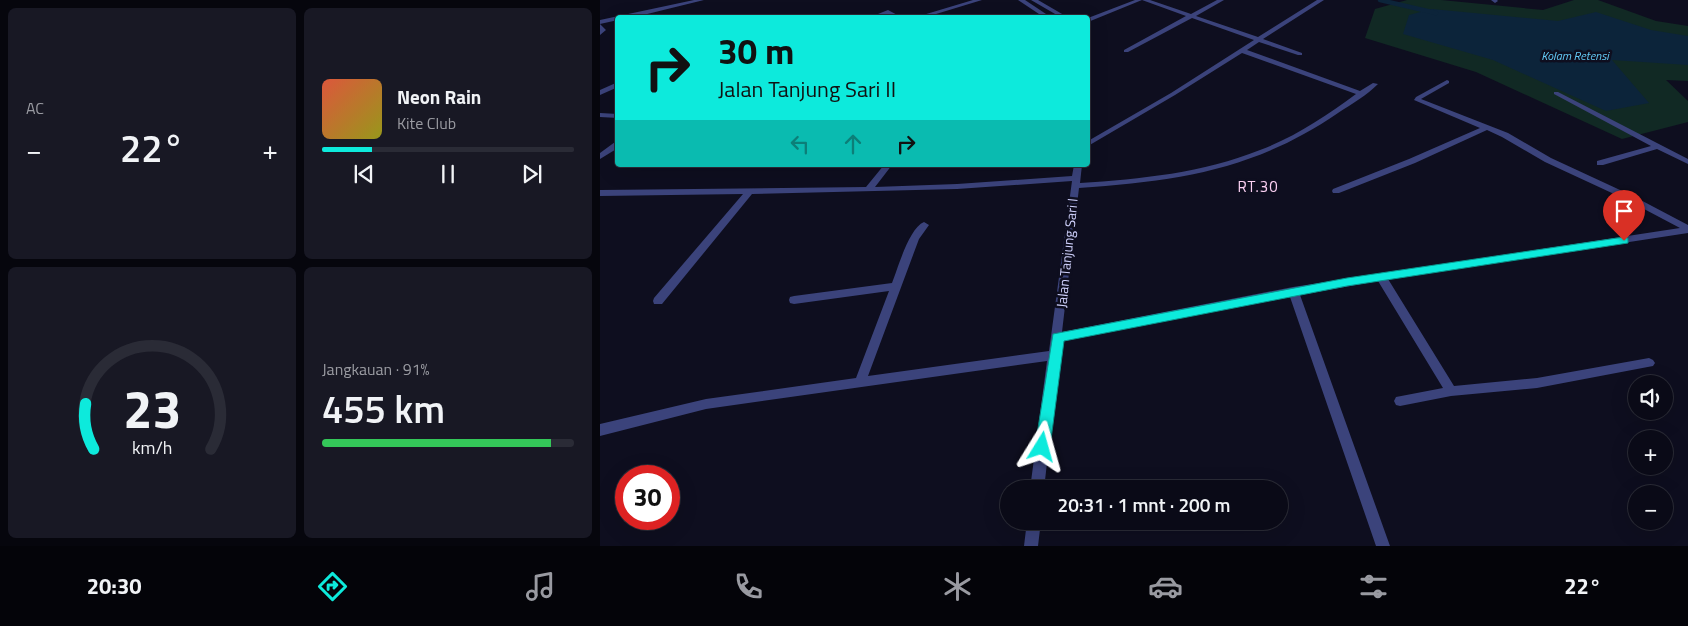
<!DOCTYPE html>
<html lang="id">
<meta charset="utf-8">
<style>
:root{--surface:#0a0a17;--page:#181824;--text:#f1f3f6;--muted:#999aa1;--line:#2a2b36;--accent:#0deadc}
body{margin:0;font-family:"Titillium Web",sans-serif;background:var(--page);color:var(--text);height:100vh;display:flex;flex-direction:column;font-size:19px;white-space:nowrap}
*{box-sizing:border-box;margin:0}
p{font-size:16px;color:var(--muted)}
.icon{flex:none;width:28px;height:28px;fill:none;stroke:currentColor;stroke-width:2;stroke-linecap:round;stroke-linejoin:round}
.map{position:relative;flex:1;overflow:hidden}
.drawer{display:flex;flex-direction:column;gap:8px;padding:8px;background:#06060d;width:600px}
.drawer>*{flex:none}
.banner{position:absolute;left:15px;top:15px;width:475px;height:152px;border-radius:5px;box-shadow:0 5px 20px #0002,0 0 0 1px var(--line);background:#0deadc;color:#111;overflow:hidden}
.fabs{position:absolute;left:1028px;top:375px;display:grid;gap:10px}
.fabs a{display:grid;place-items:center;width:45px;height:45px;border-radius:50%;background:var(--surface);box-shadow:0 5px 20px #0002,0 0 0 1px var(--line);font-size:25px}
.speed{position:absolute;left:15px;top:465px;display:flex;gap:10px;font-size:25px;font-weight:700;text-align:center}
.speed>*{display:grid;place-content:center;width:65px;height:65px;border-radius:50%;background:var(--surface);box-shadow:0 5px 20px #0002,0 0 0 1px var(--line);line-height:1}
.speed .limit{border:8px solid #d22;background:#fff;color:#111}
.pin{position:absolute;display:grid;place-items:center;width:42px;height:42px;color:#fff;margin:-51px -21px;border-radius:50% 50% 50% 0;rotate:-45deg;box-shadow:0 0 5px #0007}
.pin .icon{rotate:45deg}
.me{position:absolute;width:55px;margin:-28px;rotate:8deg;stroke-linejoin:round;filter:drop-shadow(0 0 4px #0008)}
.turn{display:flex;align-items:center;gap:18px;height:105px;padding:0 20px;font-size:22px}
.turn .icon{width:65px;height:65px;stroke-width:2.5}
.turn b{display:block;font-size:35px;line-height:42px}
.lanes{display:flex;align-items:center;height:48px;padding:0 20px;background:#0003;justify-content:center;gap:25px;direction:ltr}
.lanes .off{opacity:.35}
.big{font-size:38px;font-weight:600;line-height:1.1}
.drawer .tile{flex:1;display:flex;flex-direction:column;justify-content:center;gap:8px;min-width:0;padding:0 18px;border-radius:8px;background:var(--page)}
.drawer .dial{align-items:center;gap:0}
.dial svg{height:130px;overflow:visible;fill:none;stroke:var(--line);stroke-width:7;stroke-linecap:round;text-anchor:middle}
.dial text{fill:var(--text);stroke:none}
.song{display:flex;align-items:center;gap:15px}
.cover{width:60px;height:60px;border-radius:8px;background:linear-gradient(135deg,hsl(10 70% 55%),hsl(60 70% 35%))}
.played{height:5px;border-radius:2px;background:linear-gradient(90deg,var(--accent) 20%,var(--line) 20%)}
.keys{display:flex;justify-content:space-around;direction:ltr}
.heat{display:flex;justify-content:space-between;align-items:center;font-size:28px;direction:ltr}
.charge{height:8px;border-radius:4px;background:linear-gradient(90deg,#34c759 91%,var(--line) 0)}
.drawer .tiles{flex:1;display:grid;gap:8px;grid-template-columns:repeat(2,1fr)}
.trip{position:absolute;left:400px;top:480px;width:288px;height:50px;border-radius:25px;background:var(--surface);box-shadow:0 5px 20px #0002,0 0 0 1px var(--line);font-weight:600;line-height:50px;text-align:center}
.tab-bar{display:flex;height:80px;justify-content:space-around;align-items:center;background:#040409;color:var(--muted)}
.tab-bar .icon{width:35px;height:35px}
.tab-bar .active{color:var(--accent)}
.tab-bar b{font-size:22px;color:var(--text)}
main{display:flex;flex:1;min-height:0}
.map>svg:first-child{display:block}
</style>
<main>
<section class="drawer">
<div class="tiles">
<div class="tile"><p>AC</p>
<div class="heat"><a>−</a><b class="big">22°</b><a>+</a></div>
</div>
<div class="tile">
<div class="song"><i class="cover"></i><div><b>Neon Rain</b><p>Kite Club</p></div></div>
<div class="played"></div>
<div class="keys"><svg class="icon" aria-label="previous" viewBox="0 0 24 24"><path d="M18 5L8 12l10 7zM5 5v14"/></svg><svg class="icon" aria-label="pause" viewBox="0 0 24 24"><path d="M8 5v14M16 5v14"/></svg><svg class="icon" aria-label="next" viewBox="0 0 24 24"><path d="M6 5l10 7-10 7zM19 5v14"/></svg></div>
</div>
<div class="tile dial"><svg viewBox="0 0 100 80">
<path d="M14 69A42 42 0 1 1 86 69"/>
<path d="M14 69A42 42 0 0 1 9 41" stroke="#0deadc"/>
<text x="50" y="56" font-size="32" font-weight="700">23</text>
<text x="50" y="72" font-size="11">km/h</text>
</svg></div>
<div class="tile"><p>Jangkauan · 91%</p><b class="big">455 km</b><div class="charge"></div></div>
</div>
</section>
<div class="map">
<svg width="1088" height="546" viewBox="0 0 1088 546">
<rect width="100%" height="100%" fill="#0e0e1f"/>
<path fill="#112924" d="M 807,0 L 841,0 L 943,10 L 974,0 L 998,0 L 1056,21 L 1088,26 L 1088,81 L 1066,80 L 1088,101 L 1088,122 L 1022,139 L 876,72 L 765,38 L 775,9 Z"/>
<path fill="#0c243a" d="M 832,9 L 958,21 L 996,12 L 1051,30 L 1088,36 L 1088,65 L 1012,60 L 1049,103 L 1006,111 L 893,60 L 803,34 L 809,15 Z"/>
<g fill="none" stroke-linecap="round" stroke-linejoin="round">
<path stroke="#0c243a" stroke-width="4.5" d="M 780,0 L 836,13"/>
<path fill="#3b437b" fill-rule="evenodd" d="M 94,0 L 104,0 L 31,18 L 18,18 L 18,20 L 0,24 L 0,20 Z
M 373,0 L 382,0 L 323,18 L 313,18 Z
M 418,0 L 425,0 L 452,18 L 445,18 Z
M 431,0 L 438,0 L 469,18 L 462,18 Z
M 535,0 L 550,0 L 591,14 L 617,0 L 624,0 L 596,16 L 658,37 L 717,0 L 724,0 L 663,39 L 702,53 L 702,55 L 698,55 L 659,42 L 647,50 L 760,91 L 773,83 L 778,84 C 767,95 752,104 738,113 C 655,170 578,181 479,188 L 462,332 L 693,287 L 1080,228 L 1027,200 L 945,162 L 902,137 L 887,130 L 815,163 L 739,193 L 733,193 L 732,191 L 733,189 L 809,159 L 880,128 L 814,100 L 816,97 L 847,80 L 849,81 L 849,83 L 821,99 L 908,133 L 951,158 L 1033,196 L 1088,225 L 1088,233 L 788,279 L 854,386 L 937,378 L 1049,358 L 1053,360 L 1055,363 L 1053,366 L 937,388 L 851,396 L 800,406 L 796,405 L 794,401 L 796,397 L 843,388 L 778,281 L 700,295 L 790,546 L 776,546 L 690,297 L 461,341 L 444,489 L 430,489 L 447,361 L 106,409 L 0,436 L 0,424 L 106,399 L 256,378 L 289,291 L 194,304 L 190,303 L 189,300 L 190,297 L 194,296 L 292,283 C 298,268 309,228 324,222 L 329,225 L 319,239 L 268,376 L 449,351 L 472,181 L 357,189 L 152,194 L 62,304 L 54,304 L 53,301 L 54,298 L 143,194 L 0,196 L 0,190 L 266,187 L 284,165 L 292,165 L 275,187 L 357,184 L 472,176 L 474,165 L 482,165 L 480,183 C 541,179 603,173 660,150 C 695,137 726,116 756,94 L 642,53 L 575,95 L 488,146 L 488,141 L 571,93 L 654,40 L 592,18 L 528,52 L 524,52 L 524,50 L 586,16 L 542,0 L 488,22 L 488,18 Z
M 891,0 L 897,0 L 898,1 L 895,3 Z
M 288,10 L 303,18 L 295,18 L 288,14 L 277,18 L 268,18 Z
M 0,24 L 6,30 L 0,35 Z
M 18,82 L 18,87 L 0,95 L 0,90 Z
M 954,92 L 958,92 L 1088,159 L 1088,164 L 1057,149 L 1003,165 L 997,165 L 997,161 L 1051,146 L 954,94 Z
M 0,113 L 18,114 L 18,118 L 0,117 Z
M 15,142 L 18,142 L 18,148 L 0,159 L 0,153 Z
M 427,521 L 441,521 L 438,546 L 424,546 Z"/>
</g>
<path fill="#0deadc" stroke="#08988f" d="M 1024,237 L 1028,238 L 1028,243 L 747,286 L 464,341 L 450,447 L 448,452 L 442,454 L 437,452 L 435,447 L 453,334 L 747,278 Z"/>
<g text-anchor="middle" stroke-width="5" stroke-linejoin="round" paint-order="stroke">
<g font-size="12" font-style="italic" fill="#63caf6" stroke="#0e0e1f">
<text x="975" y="60">Kolam Retensi</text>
</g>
<g font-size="14" fill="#cfd1fc" stroke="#0e0e1f">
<text transform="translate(467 253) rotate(-84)" y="5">Jalan Tanjung Sari I</text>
</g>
<g font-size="15" letter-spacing="1" fill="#fcd1f3" stroke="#0e0e1f">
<text x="658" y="192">RT.30</text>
</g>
</g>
</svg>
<div class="fabs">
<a><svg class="icon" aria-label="sound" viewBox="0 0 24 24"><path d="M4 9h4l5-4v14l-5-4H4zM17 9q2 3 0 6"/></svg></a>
<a>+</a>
<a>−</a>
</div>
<div class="speed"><div class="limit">30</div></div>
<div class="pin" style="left:1024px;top:241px;background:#d93025"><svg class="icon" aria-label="arrive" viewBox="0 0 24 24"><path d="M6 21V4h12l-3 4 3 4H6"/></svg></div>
<svg class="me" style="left:442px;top:447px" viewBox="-20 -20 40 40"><path d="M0-17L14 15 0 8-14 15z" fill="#0deadc" stroke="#fff" stroke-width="4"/></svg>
<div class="trip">20:31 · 1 mnt · 200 m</div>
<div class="banner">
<div class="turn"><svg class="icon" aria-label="right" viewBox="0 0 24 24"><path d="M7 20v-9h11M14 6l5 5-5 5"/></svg><div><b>30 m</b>Jalan Tanjung Sari II</div></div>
<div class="lanes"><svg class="icon off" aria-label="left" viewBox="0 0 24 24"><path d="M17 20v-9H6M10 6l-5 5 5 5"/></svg><svg class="icon off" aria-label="ahead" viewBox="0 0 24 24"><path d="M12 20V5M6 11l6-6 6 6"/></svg><svg class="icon" aria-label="right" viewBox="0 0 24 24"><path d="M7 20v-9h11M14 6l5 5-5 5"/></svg></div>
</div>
</div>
</main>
<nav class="tab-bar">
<b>20:30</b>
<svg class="icon active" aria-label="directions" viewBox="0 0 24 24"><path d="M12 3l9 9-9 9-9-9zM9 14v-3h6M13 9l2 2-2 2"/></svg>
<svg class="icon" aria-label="music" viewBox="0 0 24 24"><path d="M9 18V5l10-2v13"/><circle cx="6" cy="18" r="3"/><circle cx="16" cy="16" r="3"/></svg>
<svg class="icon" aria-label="phone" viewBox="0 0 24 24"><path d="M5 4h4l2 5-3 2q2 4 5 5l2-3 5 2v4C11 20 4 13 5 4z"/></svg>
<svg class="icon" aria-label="climate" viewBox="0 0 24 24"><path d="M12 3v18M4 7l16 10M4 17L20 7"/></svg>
<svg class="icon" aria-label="car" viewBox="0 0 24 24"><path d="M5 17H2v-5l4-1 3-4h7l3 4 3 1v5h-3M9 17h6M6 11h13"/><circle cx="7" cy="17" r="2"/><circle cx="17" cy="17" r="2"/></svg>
<svg class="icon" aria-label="filters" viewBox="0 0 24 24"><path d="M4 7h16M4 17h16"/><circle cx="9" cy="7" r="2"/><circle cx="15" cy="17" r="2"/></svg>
<b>22°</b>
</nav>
